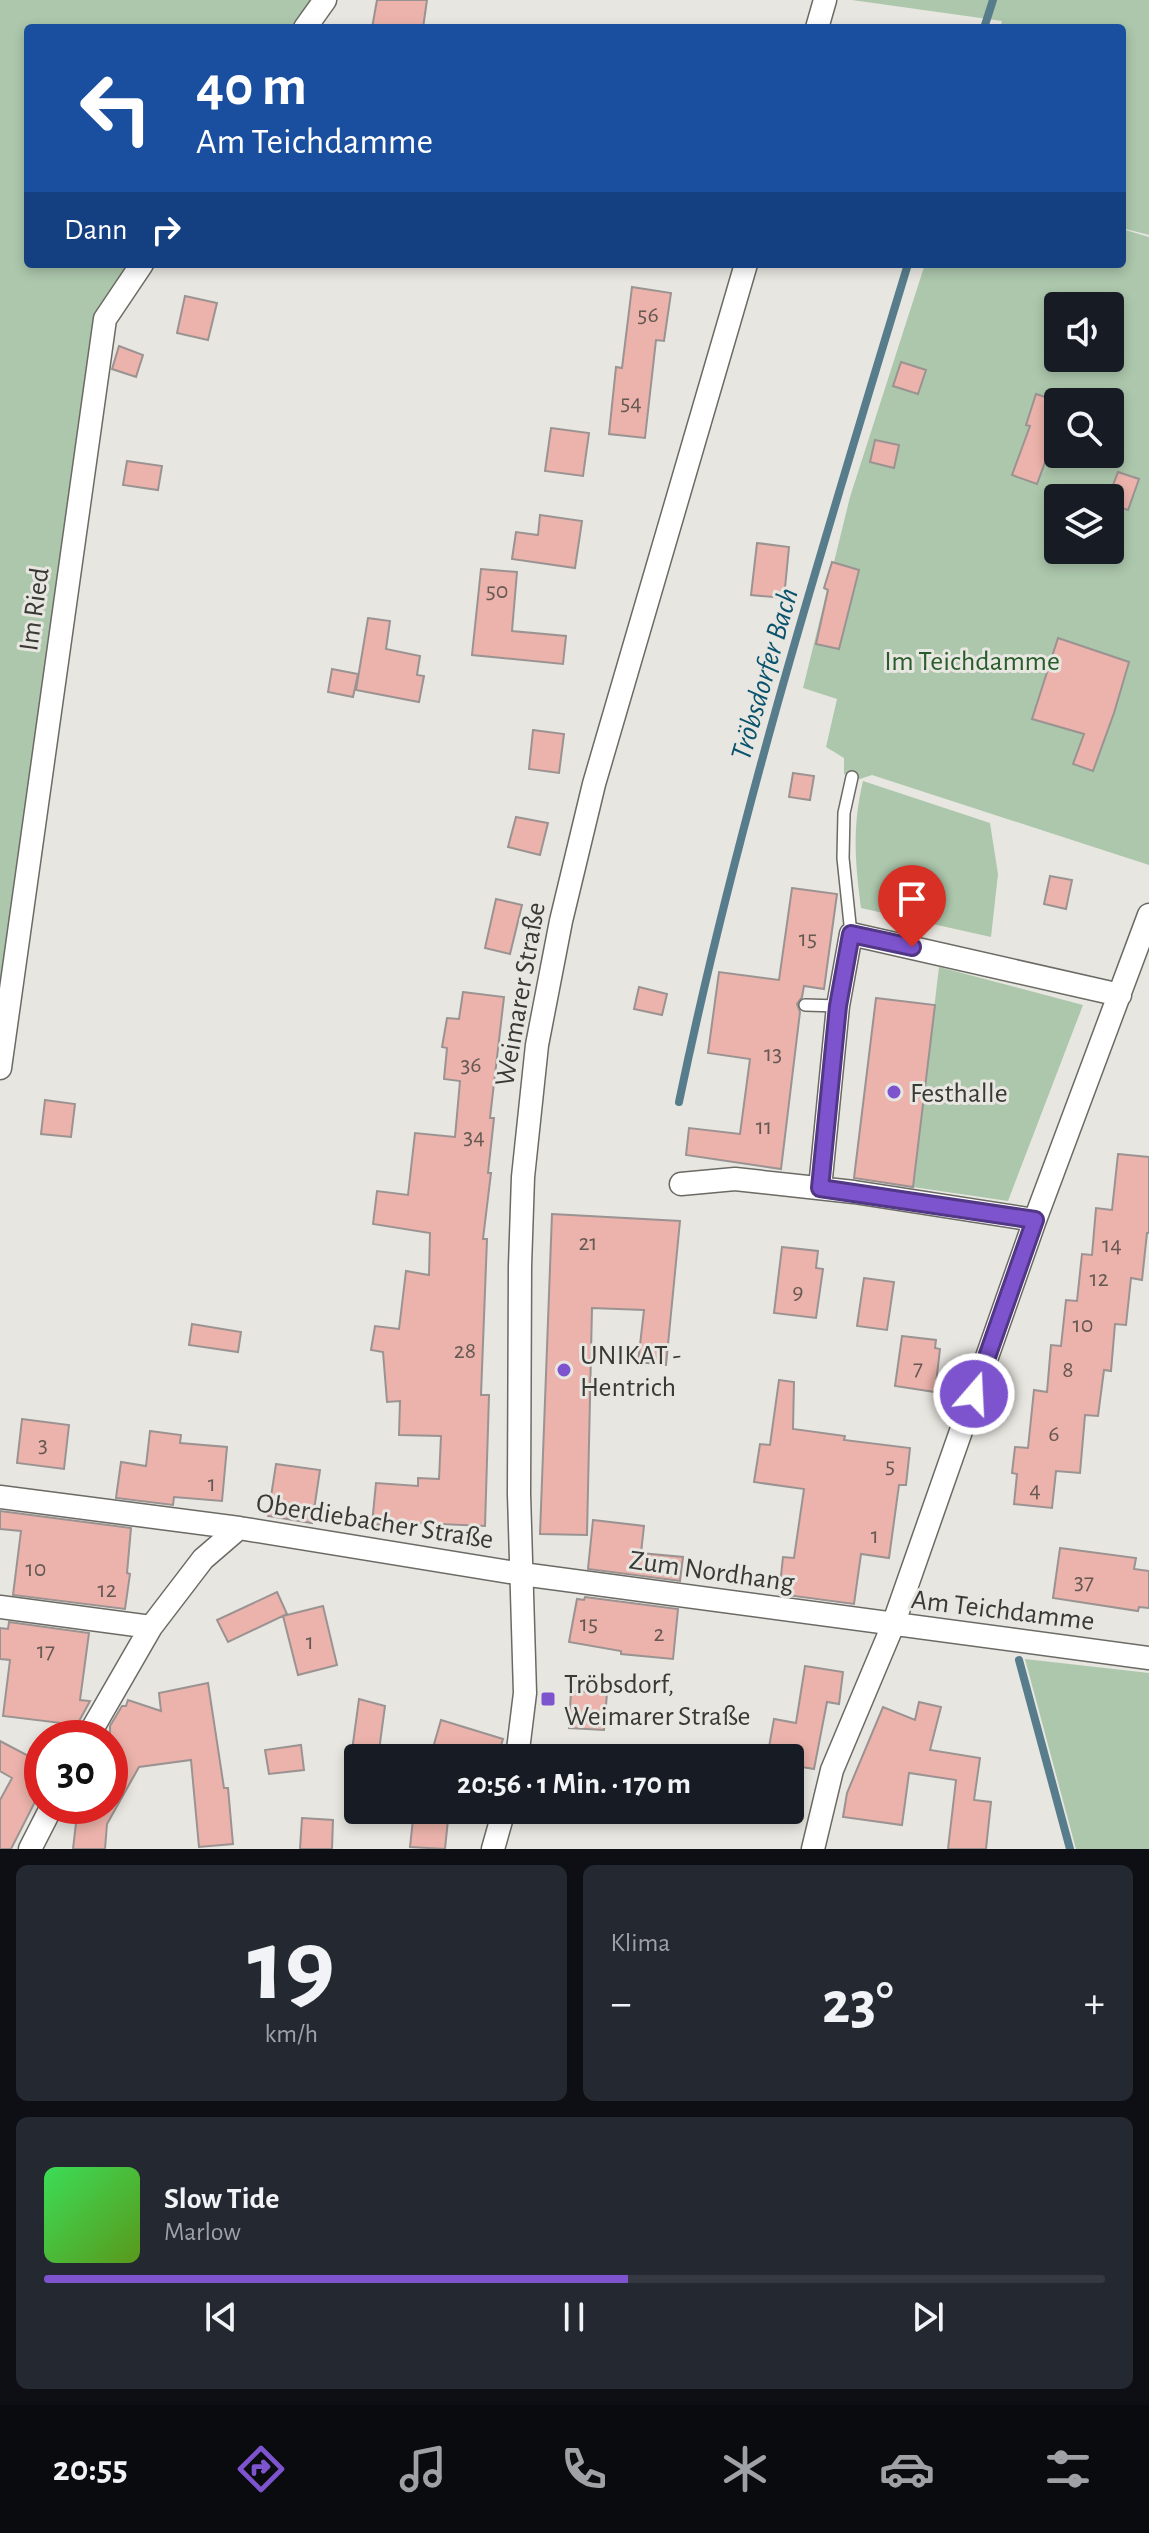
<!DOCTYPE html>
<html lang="de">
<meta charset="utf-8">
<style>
:root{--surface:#171b24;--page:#242831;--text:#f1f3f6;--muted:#9ea1a6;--line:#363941;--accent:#7d54ce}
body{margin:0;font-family:"Alegreya Sans",sans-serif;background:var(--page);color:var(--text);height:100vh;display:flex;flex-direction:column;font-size:30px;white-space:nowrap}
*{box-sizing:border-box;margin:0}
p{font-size:26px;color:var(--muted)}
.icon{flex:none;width:44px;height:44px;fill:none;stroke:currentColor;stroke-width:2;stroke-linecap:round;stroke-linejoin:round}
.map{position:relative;height:1849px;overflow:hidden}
.panel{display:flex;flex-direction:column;gap:16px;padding:16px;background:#0d0f14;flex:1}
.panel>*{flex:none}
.top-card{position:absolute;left:24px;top:24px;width:1102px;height:244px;border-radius:8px;box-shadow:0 4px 12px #0003;background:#1a4fa0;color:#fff;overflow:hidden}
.tools{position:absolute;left:1044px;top:292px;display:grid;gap:16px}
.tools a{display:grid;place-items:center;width:80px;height:80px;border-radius:8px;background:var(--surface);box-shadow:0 4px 12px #0003;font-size:40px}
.speed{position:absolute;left:24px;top:1720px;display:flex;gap:16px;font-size:40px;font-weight:700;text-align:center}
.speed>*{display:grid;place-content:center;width:104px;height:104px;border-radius:50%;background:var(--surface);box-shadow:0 4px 12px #0003;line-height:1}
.speed .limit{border:12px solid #d22;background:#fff;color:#111}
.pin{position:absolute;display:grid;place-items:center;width:68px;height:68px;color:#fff;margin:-82px -34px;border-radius:50% 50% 50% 0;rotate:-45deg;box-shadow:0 0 8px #0007}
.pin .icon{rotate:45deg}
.me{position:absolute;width:88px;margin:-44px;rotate:19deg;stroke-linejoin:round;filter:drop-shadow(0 0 6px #0008)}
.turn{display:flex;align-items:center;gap:28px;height:168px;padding:0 40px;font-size:36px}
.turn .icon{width:104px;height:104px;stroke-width:2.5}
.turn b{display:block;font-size:56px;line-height:68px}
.then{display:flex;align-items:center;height:76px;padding:0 40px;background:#0003;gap:16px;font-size:30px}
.big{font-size:60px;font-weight:700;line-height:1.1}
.panel .tile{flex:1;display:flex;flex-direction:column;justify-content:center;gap:12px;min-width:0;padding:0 28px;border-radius:12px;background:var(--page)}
.panel .dial{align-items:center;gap:0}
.dial b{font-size:104px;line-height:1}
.song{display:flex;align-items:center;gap:24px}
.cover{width:96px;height:96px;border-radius:12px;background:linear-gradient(135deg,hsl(130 70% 55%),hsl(90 70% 35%))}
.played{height:8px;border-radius:4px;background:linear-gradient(90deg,var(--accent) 55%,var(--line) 55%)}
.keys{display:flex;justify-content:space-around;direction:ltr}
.heat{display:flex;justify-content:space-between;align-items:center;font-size:44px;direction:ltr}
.panel .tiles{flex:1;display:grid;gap:16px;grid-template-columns:1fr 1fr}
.tile:last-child{grid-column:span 2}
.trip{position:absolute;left:344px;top:1744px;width:460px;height:80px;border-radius:8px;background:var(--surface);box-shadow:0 4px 12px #0003;font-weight:700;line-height:80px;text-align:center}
.menu{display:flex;height:128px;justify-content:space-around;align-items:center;background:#090b0e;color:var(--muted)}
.menu .icon{width:56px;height:56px}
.menu .on{color:var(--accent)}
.menu b{font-size:36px;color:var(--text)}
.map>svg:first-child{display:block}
</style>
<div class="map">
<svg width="1149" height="1849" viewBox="0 0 1149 1849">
<rect width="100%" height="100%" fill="#e8e6e0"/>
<path fill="#acc7ac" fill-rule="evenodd" d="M 0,0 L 318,0 L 299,28 L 28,28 L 28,264 L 136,264 L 100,316 L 0,1038 Z
M 852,0 L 1149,0 L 1149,235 L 1122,228 L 1122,28 L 1000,28 L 1002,21 Z
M 1122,229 L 1149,237 L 1149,865 L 872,775 L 860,779 L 844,774 L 844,758 L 826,747 L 837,699 L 803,688 L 850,497 L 925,264 L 1122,264 ZM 1058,306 L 1110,306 L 1110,358 L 1058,358 ZM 1058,402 L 1110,402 L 1110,454 L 1058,454 ZM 1058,498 L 1110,498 L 1110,550 L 1058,550 Z
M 863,781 L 990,823 L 998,874 L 991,937 L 861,908 C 855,861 852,828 863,781 Z
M 939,967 L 1083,1005 L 1008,1201 L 913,1187 Z
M 1025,1659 L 1149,1673 L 1149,1849 L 1076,1849 Z"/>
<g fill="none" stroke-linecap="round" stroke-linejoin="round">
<path stroke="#577c8c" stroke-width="8" d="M 984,28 L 993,0
M 679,1102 C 738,818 824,541 908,264
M 1019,1660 L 1070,1849"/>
</g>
<path fill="#ebb3ab" stroke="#9a9392" stroke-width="2" d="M 377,0 L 427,0 L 423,28 L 372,28 Z
M 632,287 L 671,293 L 664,341 L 656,340 L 645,438 L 609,434 L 616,367 L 622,368 Z
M 185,296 L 217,303 L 208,340 L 177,333 Z
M 119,346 L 143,355 L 136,377 L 112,369 Z
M 901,362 L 926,370 L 918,394 L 893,386 Z
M 1036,394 L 1060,402 L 1058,402 L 1058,412 L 1045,453 L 1048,454 L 1037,484 L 1012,475 L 1030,426 L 1026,425 Z
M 551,428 L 589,433 L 583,476 L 545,471 Z
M 875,440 L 899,445 L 894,468 L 870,462 Z
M 127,461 L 162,466 L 158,490 L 123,485 Z
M 1118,472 L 1139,479 L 1128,510 L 1110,504 L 1108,498 Z
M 540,515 L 582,521 L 575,568 L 512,559 L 516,532 L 538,535 Z
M 757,543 L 789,547 L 784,598 L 751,595 Z
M 832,562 L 859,570 L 839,649 L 816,644 L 828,590 L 824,588 Z
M 481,569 L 517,572 L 512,631 L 566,636 L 563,664 L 472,655 Z
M 368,618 L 390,621 L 386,649 L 420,656 L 417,675 L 424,676 L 419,702 L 356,690 Z
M 1058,638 L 1129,662 L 1114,713 L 1093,771 L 1073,764 L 1084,734 L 1032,719 Z
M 332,669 L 358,674 L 353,697 L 328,692 Z
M 533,730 L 564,734 L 559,773 L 529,769 Z
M 793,773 L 814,776 L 810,800 L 789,797 Z
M 516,817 L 548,823 L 540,855 L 508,847 Z
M 1050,876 L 1072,880 L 1066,909 L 1044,904 Z
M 792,888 L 837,894 L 824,989 L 804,986 L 802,997 L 797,1004 L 800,1012 L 781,1169 L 686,1155 L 689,1128 L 740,1134 L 750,1059 L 708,1053 L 719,972 L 779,980 Z
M 496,899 L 522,905 L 510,954 L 485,948 Z
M 639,987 L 667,994 L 662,1015 L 634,1009 Z
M 463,992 L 504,997 L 490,1118 L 494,1118 L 488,1173 L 491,1173 L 483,1239 L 487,1239 L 481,1395 L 489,1395 L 485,1526 L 394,1522 L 394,1526 L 372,1524 L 376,1483 L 418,1486 L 418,1478 L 439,1479 L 441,1436 L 399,1435 L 400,1401 L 387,1402 L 383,1352 L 371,1350 L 375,1326 L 399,1329 L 406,1271 L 429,1275 L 430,1233 L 373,1224 L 377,1191 L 408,1195 L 415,1133 L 455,1137 L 460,1081 L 444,1079 L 447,1048 L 442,1047 L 447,1018 L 459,1019 Z
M 876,998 L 935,1005 L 913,1187 L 854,1178 Z
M 45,1100 L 75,1104 L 71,1137 L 41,1134 Z
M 1118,1154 L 1149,1157 L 1149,1233 L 1147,1233 L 1142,1280 L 1131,1278 L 1126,1325 L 1115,1324 L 1111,1371 L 1104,1370 L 1098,1416 L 1085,1415 L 1080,1473 L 1056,1471 L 1052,1508 L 1014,1504 L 1017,1474 L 1012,1473 L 1015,1447 L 1028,1448 L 1034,1390 L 1047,1392 L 1051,1345 L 1061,1346 L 1066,1300 L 1077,1301 L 1082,1254 L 1092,1255 L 1096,1208 L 1112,1210 Z
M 552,1214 L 680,1221 L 666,1365 L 638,1362 L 644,1310 L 592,1308 L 587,1535 L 540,1534 Z
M 782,1247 L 818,1251 L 816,1268 L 823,1269 L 816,1318 L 774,1313 Z
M 864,1278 L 894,1282 L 887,1330 L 857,1326 Z
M 192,1324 L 241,1332 L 238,1352 L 189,1345 Z
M 902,1336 L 936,1340 L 935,1348 L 940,1349 L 935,1392 L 895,1386 Z
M 779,1380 L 794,1382 L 793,1429 L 845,1436 L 844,1440 L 910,1448 L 906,1485 L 899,1485 L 889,1558 L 861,1554 L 854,1604 L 779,1594 L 783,1557 L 794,1558 L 804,1489 L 754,1482 L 760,1444 L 770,1445 Z
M 22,1419 L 69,1425 L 64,1469 L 17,1463 Z
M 150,1431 L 181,1435 L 180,1443 L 227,1447 L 222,1501 L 174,1497 L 173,1505 L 116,1498 L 121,1462 L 146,1466 Z
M 276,1464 L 320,1470 L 312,1523 L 268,1516 Z
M 0,1511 L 131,1528 L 127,1573 L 130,1574 L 125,1609 L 13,1595 L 21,1531 L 0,1529 Z
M 593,1520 L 644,1526 L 641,1553 L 683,1557 L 680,1581 L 588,1569 Z
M 1060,1548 L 1136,1558 L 1134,1569 L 1149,1571 L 1149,1608 L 1139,1607 L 1138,1611 L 1053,1598 Z
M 277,1592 L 287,1614 L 228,1642 L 217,1620 Z
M 585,1597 L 678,1609 L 673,1659 L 621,1654 L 621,1651 L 569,1642 L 577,1599 L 584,1600 Z
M 323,1606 L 337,1665 L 298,1675 L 283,1616 Z
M 9,1622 L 89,1633 L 80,1700 L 90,1701 L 77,1725 L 3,1716 L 10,1660 L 0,1659 L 0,1628 L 8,1629 Z
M 805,1666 L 843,1672 L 839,1704 L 827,1702 L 814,1769 L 790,1765 L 790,1758 L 767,1758 L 774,1719 L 796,1723 Z
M 208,1683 L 224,1788 L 228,1788 L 233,1844 L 199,1847 L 191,1760 L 139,1767 L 107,1824 L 105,1849 L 73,1849 L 78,1806 L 110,1806 L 110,1726 L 122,1706 L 126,1706 L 128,1700 L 161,1711 L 159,1693 Z
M 571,1691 L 607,1693 L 604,1730 L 569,1728 Z
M 359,1699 L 385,1706 L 378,1758 L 351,1758 Z
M 919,1702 L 941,1707 L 930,1750 L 980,1758 L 974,1800 L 991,1802 L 986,1849 L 948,1849 L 956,1780 L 909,1773 L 902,1825 L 843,1817 L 847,1793 L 883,1707 L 915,1720 Z
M 441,1720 L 503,1739 L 497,1758 L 430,1758 Z
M 0,1741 L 42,1763 L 42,1788 L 11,1849 L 0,1849 L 0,1800 L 12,1778 L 0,1771 Z
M 301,1745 L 304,1770 L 269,1774 L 265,1750 Z
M 414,1810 L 449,1810 L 445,1849 L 410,1847 Z
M 302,1818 L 333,1820 L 332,1849 L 300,1849 Z"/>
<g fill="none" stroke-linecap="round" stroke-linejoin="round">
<g stroke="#6b6a64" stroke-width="14">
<path id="lane" d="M 851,934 L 843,858 L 844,813 L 852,777
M 805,1005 L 838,1006"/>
</g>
<g stroke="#6b6a64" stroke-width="25">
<path id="street" d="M 305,28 L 325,0
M 817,28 L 825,0
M 0,1068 L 105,319 L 142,264
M 681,1184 L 735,1179 L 854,1192 L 1035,1220
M 820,1188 L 838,1006 L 851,934 L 1120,995
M 0,1497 L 239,1528
M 0,1607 L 151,1627
M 87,1738 L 151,1627 L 203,1559 L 239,1528 L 522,1574 L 1149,1658
M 517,1758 L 525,1693 L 519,1494 L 520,1266 L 523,1177 L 537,1045 L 561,921 L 594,784 L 746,264
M 30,1849 L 52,1806
M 493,1849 L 504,1810
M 813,1849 L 832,1770 L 893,1625 L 1035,1220 L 1149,915"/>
</g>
<use href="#lane" stroke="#fff" stroke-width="11"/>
<use href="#street" stroke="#fff" stroke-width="22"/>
</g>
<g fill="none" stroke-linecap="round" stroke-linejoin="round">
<g stroke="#513786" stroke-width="20">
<path id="route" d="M 912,947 L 851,934 L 838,1006 L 820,1188 L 1035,1220 L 974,1394"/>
</g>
<use href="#route" stroke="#7d54ce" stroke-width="14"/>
</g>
<g fill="#7d54ce" stroke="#e8e6e0" stroke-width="3">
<circle cx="894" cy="1092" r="8"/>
<circle cx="564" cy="1370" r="8"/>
<rect x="540" y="1691" width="16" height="16" rx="4"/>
</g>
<g text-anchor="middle" stroke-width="6" stroke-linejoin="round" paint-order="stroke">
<g font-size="24" fill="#665853">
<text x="648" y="322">56</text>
<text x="631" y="410">54</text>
<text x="497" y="598">50</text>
<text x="808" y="946">15</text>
<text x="773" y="1061">13</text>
<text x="471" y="1072">36</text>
<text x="764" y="1134">11</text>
<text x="474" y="1144">34</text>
<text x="588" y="1250">21</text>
<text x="1112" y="1252">14</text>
<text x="1099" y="1286">12</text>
<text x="798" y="1299">9</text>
<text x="1083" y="1332">10</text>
<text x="465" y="1358">28</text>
<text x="918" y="1375">7</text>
<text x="1068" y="1377">8</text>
<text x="1054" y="1441">6</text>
<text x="43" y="1452">3</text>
<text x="890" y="1473">5</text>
<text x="212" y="1491">1</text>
<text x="1035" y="1497">4</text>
<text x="875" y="1543">1</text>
<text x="36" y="1576">10</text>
<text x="1084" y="1589">37</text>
<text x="107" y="1597">12</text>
<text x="589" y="1631">15</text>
<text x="659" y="1641">2</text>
<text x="310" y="1649">1</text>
<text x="46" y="1658">17</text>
</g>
<g font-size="28" fill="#393936" stroke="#e8e6e0">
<text transform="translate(33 609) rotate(-82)" y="10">Im Ried</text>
<text transform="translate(519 994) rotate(-80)" y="10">Weimarer Straße</text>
<text transform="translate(375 1520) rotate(9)" y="10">Oberdiebacher Straße</text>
<text transform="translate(712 1570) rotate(8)" y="10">Zum Nordhang</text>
<text transform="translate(1003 1609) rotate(7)" y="10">Am Teichdamme</text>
</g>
<g font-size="28" fill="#285d2b" stroke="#e8e6e0">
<text x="972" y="670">Im Teichdamme</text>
</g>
<g font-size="28" fill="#393936" stroke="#e8e6e0" text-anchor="start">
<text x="910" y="1102">Festhalle</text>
<text x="580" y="1364">UNIKAT -<tspan x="580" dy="32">Hentrich</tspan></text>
<text x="564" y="1693">Tröbsdorf,<tspan x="564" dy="32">Weimarer Straße</tspan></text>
</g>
<g font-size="30" font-style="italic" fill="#0a536d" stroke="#e8e6e0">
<text transform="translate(764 674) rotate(-74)" y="10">Tröbsdorfer Bach</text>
</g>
</g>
</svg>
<div class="tools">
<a><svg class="icon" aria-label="sound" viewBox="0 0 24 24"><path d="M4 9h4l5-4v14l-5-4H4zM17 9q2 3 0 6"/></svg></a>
<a><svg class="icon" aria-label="search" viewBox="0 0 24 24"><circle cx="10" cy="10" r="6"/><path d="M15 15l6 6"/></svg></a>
<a><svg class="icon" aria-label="layers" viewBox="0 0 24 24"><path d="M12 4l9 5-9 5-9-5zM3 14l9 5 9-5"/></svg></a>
</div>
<div class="speed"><div class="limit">30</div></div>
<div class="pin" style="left:912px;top:947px;background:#d93025"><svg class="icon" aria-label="arrive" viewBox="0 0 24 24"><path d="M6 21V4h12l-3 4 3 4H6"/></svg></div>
<svg class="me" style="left:974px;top:1394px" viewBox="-20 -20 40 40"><circle r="17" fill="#7d54ce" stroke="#fff" stroke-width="3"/><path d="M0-11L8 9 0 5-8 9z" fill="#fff"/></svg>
<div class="trip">20:56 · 1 Min. · 170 m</div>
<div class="top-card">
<div class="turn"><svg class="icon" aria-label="left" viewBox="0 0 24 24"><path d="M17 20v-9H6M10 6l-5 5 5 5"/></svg><div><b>40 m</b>Am Teichdamme</div></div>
<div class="then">Dann<svg class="icon" aria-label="right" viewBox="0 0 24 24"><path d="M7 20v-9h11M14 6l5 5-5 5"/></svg></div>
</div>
</div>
<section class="panel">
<div class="tiles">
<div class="tile dial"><b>19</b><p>km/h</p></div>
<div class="tile"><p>Klima</p>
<div class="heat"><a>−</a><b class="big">23°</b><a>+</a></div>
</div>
<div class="tile">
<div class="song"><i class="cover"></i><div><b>Slow Tide</b><p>Marlow</p></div></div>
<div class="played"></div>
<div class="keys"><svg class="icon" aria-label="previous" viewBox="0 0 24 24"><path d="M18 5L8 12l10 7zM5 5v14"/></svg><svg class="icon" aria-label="pause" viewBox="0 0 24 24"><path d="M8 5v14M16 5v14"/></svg><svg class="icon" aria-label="next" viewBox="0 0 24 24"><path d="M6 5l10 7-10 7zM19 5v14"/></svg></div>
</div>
</div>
</section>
<nav class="menu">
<b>20:55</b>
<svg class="icon on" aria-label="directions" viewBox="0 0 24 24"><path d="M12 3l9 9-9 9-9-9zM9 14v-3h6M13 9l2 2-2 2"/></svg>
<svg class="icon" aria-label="music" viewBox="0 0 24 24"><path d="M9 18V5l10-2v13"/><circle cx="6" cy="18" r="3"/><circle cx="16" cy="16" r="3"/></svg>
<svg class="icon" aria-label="phone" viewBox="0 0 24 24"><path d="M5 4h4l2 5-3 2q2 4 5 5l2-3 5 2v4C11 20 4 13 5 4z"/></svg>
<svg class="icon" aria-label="climate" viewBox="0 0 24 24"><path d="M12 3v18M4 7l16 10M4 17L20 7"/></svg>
<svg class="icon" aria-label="car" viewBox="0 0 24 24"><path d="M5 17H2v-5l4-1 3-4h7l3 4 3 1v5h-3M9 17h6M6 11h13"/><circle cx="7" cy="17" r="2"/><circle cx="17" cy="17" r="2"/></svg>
<svg class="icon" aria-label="filters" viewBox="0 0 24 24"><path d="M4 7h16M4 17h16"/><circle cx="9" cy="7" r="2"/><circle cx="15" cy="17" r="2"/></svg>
</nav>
